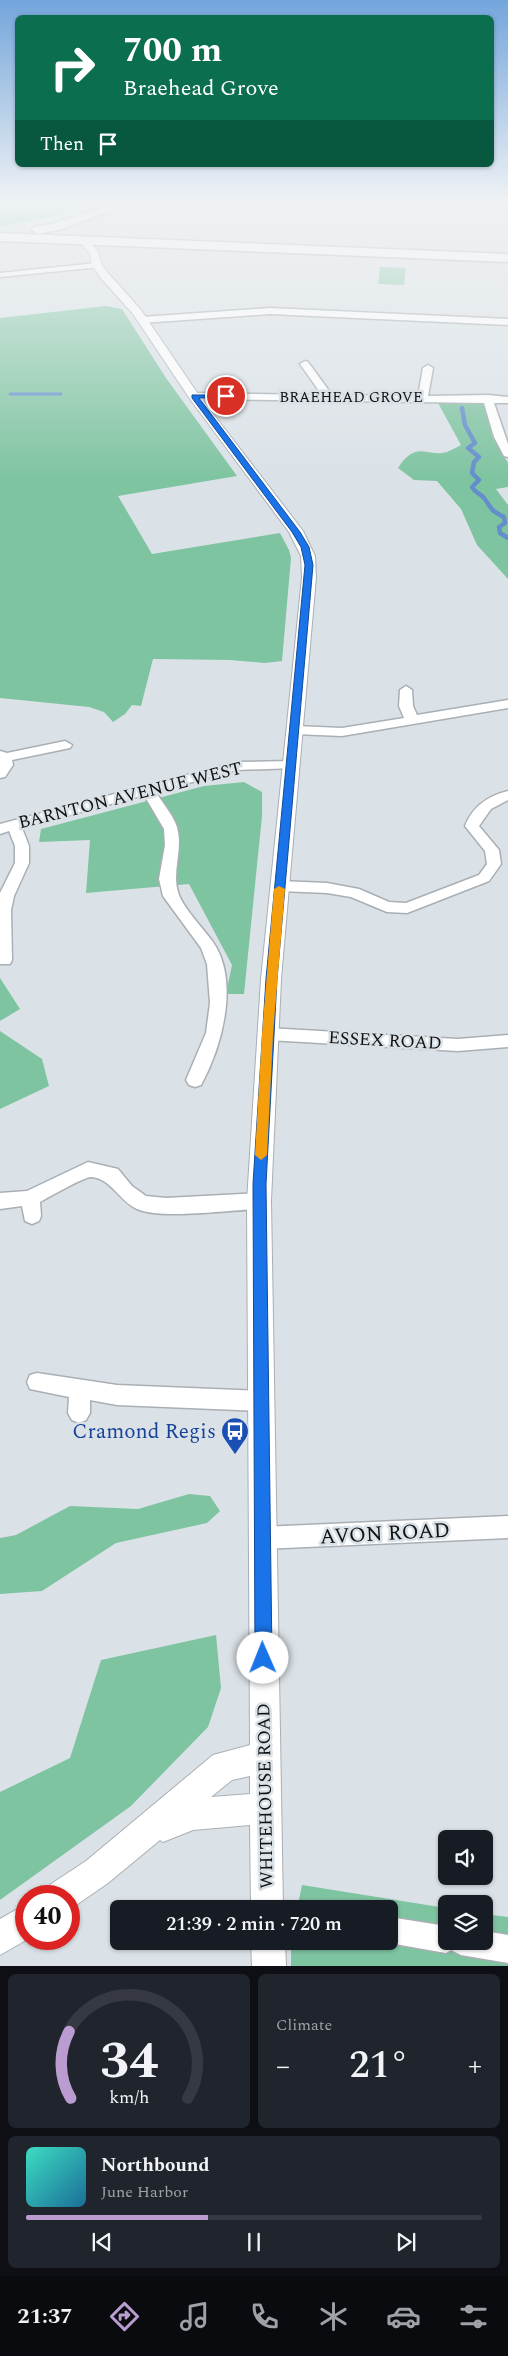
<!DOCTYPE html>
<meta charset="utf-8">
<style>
:root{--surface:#171b24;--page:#20242c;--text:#f1f3f6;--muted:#9ea1a6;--line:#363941;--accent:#bb9cd1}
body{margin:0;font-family:Spectral,serif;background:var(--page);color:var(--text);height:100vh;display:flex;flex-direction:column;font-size:19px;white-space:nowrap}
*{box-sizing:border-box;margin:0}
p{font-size:16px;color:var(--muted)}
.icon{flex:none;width:28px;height:28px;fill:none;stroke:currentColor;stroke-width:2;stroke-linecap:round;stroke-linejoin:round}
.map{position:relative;height:1966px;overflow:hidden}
.drawer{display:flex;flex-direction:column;gap:8px;padding:8px;background:#0d0f14;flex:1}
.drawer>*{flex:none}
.guide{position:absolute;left:15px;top:15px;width:479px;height:152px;border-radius:8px;box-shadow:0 1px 4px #0004;background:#0b6e4f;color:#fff;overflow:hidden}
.tools{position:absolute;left:438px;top:1830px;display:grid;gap:10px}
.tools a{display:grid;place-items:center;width:55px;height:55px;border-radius:8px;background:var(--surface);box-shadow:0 1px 4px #0004;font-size:25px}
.speed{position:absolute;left:15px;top:1885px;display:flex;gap:10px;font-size:25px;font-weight:700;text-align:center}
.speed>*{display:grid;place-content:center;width:65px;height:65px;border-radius:50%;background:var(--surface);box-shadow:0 1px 4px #0004;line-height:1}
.speed .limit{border:8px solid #d22;background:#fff;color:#111}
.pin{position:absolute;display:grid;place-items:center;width:42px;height:42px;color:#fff;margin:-21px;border:2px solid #fff;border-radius:50%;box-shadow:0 1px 5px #0007}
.me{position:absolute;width:55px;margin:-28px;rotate:359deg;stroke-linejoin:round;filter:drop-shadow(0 0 4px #0008)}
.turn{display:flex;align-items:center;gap:18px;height:105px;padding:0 25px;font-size:22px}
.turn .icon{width:65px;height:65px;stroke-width:2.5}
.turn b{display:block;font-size:35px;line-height:42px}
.then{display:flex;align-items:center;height:48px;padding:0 25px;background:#0003;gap:10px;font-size:19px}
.big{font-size:38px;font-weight:600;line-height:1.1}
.drawer .card{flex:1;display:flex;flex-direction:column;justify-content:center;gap:8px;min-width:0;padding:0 18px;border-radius:8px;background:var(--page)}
.drawer .dial{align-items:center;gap:0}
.dial svg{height:130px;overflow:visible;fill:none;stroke:var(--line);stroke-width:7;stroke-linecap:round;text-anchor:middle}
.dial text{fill:var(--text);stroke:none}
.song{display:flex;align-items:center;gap:15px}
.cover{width:60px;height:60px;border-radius:8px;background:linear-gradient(135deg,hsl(170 70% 55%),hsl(200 70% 35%))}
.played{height:5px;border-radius:2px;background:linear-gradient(90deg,var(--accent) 40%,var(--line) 40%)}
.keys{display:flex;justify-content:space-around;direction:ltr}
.heat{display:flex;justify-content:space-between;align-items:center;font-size:28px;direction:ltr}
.drawer .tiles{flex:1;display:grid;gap:8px;grid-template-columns:1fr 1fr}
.card:last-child{grid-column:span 2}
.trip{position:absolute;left:110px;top:1900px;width:288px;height:50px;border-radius:8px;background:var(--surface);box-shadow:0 1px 4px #0004;font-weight:600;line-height:50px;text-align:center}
.menu{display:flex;height:80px;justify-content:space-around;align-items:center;background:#090b0e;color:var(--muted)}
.menu .icon{width:35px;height:35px}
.menu .active{color:var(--accent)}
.menu b{font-size:22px;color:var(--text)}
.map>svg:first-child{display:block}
</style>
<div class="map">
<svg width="508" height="1966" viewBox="0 0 508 1966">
<rect width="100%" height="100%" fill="#dbe2e7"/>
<path fill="#7fc4a1" d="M 98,202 L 51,217 L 0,226 L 0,202 Z
M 380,267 L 406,268 L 404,285 L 378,284 Z
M 106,306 L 122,309 L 166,378 L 237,476 L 118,496 L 152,554 L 280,533 L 289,550 L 291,558 L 282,661 L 265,663 L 230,660 L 153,659 L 141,706 L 132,705 L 125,714 L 113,722 L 104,712 L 89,707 L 0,698 L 0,318 Z
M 437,401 L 485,403 L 492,436 L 508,463 L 508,487 L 496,489 L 508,505 L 508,579 L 477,545 L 461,509 L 437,481 L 414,480 L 398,468 C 417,439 426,458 447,452 C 452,450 457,447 461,445 Z
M 244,782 L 262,792 L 262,816 L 244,994 L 226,994 L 232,965 L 189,884 L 86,893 L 90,840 L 39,842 L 41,829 L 204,786 Z
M 0,978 L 20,1009 L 0,1021 Z
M 0,1031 L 42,1059 L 49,1086 L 0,1109 Z
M 189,1494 L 210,1496 L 220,1511 L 207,1523 L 116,1543 L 42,1591 L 0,1594 L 0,1538 L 16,1535 L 70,1506 L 138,1509 Z
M 216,1635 L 221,1688 L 208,1727 L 131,1806 L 0,1900 L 0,1792 L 70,1758 L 101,1660 Z
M 302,1885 L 446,1908 L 446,1941 L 484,1941 L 484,1914 L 508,1917 L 508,1966 L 291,1966 L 291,1941 L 389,1941 L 389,1909 L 297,1909 Z"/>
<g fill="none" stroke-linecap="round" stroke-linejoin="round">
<path stroke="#648ecb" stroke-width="3" d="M 10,394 L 61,394"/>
<path stroke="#648ecb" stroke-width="4.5" d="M 462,408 L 465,425 L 475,443 L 468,448 L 479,457 L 474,462 L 472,473 L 479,480 L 472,487 C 475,493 480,493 484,498 C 493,510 489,509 504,517 L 505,523 L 499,527 L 500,533 L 508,538"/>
<g stroke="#a9afb4" stroke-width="3">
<path id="minor" d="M 97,263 L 101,265 L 100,267 L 0,277 L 0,273 Z
M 270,308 L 508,319 L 508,325 L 270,314 L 142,323 L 138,320 L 142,317 Z
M 305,361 L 308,362 L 332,395 L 418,396 L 423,368 L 428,365 L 433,368 L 428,396 L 488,395 L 508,397 L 508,403 L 494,403 L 508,444 L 508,457 L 504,456 L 494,437 L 484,403 L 194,399 L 189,396 L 194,393 L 322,395 L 300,364 Z
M 406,686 L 412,690 L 413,706 L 417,715 L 508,700 L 508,708 L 342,736 L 295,734 L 288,730 L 295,726 L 342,728 L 404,718 L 399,706 L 400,690 Z
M 65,741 L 72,745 L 70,748 L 12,760 L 13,765 L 5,777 L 0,778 L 0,751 L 7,753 Z
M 291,761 L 296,762 L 298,765 L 296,768 L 236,770 L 156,792 C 162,803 177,819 178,832 C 182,852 172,872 178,892 C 182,907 203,928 213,942 C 240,981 222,1047 201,1085 L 195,1087 L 189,1085 L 186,1080 L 206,1033 L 210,1003 L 207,964 L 201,948 L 163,896 L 159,879 L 165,845 L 164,829 L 144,795 L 22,828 L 29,846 L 29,863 L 14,896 L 11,910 L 12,960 L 10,964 L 0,964 L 0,893 L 15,863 L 15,846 L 9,831 L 0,834 L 0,824 L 236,762 Z
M 508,791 L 508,800 L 491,809 L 479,826 L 499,850 L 501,864 L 489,881 L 407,913 L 387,912 L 351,897 L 327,893 L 280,891 L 275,890 L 272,886 L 275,882 L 280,881 L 327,883 L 359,889 L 389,902 L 406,903 L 479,875 L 487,864 L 485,851 L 465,826 C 473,806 488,796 508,791 Z
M 268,1028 L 458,1039 L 508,1035 L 508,1047 L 458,1051 L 268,1040 L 262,1038 L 260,1034 L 262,1030 Z
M 88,1162 L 118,1169 L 132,1186 L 146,1196 L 166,1198 L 259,1193 L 266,1196 L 268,1201 L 266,1206 L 259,1209 C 229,1210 163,1220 137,1209 C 119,1201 111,1178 91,1177 C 84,1177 49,1197 40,1202 L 41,1216 L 39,1221 L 32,1224 L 25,1221 L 22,1206 L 0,1209 L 0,1193 L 27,1191 Z
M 37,1373 L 117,1385 L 260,1391 L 267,1394 L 270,1401 L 267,1408 L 260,1411 L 117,1405 L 90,1400 L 90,1413 L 86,1420 L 79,1423 L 72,1420 L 68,1413 L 69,1397 L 30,1389 L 27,1382 L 30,1375 Z
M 508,1516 L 508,1538 L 262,1549 L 254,1546 L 251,1538 L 254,1530 L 262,1527 Z
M 389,1917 L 446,1926 L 446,1941 L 484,1941 L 484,1931 L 508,1935 L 508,1963 L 461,1955 L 451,1950 L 446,1953 L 389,1943 L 384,1941 L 389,1941 Z"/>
</g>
<g stroke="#a9afb4" stroke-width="2">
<path id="tertiary" d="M 84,237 L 87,238 L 98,252 L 102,265 L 108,273 L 141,310 L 198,394 L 303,531 L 315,556 L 316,577 L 281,979 L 271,1201 L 283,1909 L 251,1909 L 250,1825 L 193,1830 L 163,1842 L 160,1840 L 108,1883 L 69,1910 L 69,1896 L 47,1896 L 51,1884 L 86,1861 L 213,1755 L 250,1745 L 247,1201 L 261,979 L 302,577 L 301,556 L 289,532 L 190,399 L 133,314 L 100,277 L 92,265 L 90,254 L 79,240 ZM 250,1776 L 250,1794 L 211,1797 L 232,1780 Z
M 26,1904 L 26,1939 L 28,1939 L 0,1955 L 0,1919 Z
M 251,1941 L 285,1941 L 286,1966 L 252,1966 Z"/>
</g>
<g stroke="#a9afb4" stroke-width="3">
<path id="primary" d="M 109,205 L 115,208 L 113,210 L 62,229 L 38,234 L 32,230 L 34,227 L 55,223 Z
M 0,233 L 508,254 L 508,262 L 0,241 Z"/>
</g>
<use href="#minor" fill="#fff" fill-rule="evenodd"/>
<use href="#tertiary" fill="#fff" fill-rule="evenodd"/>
<use href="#primary" fill="#fff" fill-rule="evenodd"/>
</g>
<linearGradient id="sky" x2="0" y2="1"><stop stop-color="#73a5dc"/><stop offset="0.42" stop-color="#eff2f4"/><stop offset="1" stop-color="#eff2f4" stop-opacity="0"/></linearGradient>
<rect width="508" height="478" fill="url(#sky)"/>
<path fill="#1a73e8" stroke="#114b97" d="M 192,395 L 228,395 L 226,398 L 199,398 L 300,532 L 309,547 L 313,565 L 277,979 L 266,1184 L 272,1658 L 269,1663 L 263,1666 L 257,1663 L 255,1658 L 253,1184 L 266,979 L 305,565 L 301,547 L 292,532 L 192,398 Z"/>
<path fill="#f59e0b" d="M 279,886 L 285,889 L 273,1034 L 267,1155 L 261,1160 L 255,1155 L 262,1034 L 274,889 Z"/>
<defs>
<g id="bus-pin" transform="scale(1.4375)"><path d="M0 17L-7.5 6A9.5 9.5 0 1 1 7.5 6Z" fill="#1a4fb4" stroke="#dbe2e7"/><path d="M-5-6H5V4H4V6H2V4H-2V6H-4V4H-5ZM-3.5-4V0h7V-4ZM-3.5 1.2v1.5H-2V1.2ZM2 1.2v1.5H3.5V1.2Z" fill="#fff"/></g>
</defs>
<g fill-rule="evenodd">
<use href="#bus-pin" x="235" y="1431"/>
</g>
<g text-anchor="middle" stroke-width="5" stroke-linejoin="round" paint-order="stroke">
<g font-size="15" fill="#101214" stroke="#dbe2e7">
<text x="351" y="402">BRAEHEAD GROVE</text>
</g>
<g font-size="18" fill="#101214" stroke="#dbe2e7">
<text transform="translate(130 795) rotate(-14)" y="6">BARNTON AVENUE WEST</text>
<text transform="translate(385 1040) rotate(3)" y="6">ESSEX ROAD</text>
<text transform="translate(265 1796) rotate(-91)" y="6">WHITEHOUSE ROAD</text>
</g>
<g font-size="21" fill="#164399" stroke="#dbe2e7" text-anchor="end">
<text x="216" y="1438">Cramond Regis</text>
</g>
<g font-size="21" fill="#101214" stroke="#dbe2e7">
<text transform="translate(385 1533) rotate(-3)" y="7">AVON ROAD</text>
</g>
</g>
</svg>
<div class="tools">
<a><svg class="icon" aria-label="sound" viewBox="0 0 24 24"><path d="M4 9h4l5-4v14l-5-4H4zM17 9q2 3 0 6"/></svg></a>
<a><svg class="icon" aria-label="layers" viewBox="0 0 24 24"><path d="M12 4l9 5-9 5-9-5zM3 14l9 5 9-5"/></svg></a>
</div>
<div class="speed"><div class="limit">40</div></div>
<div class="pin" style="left:226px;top:396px;background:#d93025"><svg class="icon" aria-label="arrive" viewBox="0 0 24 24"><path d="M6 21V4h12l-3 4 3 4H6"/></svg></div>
<svg class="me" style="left:263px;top:1658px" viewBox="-20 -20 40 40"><circle r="19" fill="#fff"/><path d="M0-13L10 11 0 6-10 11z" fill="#1a73e8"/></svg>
<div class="trip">21:39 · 2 min · 720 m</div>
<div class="guide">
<div class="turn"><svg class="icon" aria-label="right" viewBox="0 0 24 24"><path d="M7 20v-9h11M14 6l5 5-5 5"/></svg><div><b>700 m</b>Braehead Grove</div></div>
<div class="then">Then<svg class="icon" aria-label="arrive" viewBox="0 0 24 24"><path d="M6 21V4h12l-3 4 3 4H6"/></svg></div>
</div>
</div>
<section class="drawer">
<div class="tiles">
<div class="card dial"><svg viewBox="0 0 100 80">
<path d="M14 69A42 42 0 1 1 86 69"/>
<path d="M14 69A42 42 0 0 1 13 28" stroke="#bb9cd1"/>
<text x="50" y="56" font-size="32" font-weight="700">34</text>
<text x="50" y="72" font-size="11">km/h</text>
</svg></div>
<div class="card"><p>Climate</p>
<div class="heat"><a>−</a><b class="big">21°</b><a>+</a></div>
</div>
<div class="card">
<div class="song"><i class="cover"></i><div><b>Northbound</b><p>June Harbor</p></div></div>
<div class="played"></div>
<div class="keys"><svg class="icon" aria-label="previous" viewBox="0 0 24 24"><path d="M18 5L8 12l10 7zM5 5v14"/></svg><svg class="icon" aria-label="pause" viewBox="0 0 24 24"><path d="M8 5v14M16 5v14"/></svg><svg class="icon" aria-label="next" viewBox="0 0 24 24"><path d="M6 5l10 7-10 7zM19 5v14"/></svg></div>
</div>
</div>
</section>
<nav class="menu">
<b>21:37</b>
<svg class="icon active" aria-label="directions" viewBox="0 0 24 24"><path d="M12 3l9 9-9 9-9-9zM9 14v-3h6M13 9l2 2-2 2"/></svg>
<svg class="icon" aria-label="music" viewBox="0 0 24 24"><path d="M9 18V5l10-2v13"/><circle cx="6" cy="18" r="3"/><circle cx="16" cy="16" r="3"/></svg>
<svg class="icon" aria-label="phone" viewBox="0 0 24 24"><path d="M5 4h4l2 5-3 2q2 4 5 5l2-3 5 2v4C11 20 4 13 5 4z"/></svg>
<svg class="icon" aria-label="climate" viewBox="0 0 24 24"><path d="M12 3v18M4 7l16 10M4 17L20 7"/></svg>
<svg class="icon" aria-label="car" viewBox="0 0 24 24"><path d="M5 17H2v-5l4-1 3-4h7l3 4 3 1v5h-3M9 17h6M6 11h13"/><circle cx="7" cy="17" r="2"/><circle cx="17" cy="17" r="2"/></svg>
<svg class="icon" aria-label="filters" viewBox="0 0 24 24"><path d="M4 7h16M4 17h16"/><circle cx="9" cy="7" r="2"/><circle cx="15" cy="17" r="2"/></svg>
</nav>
